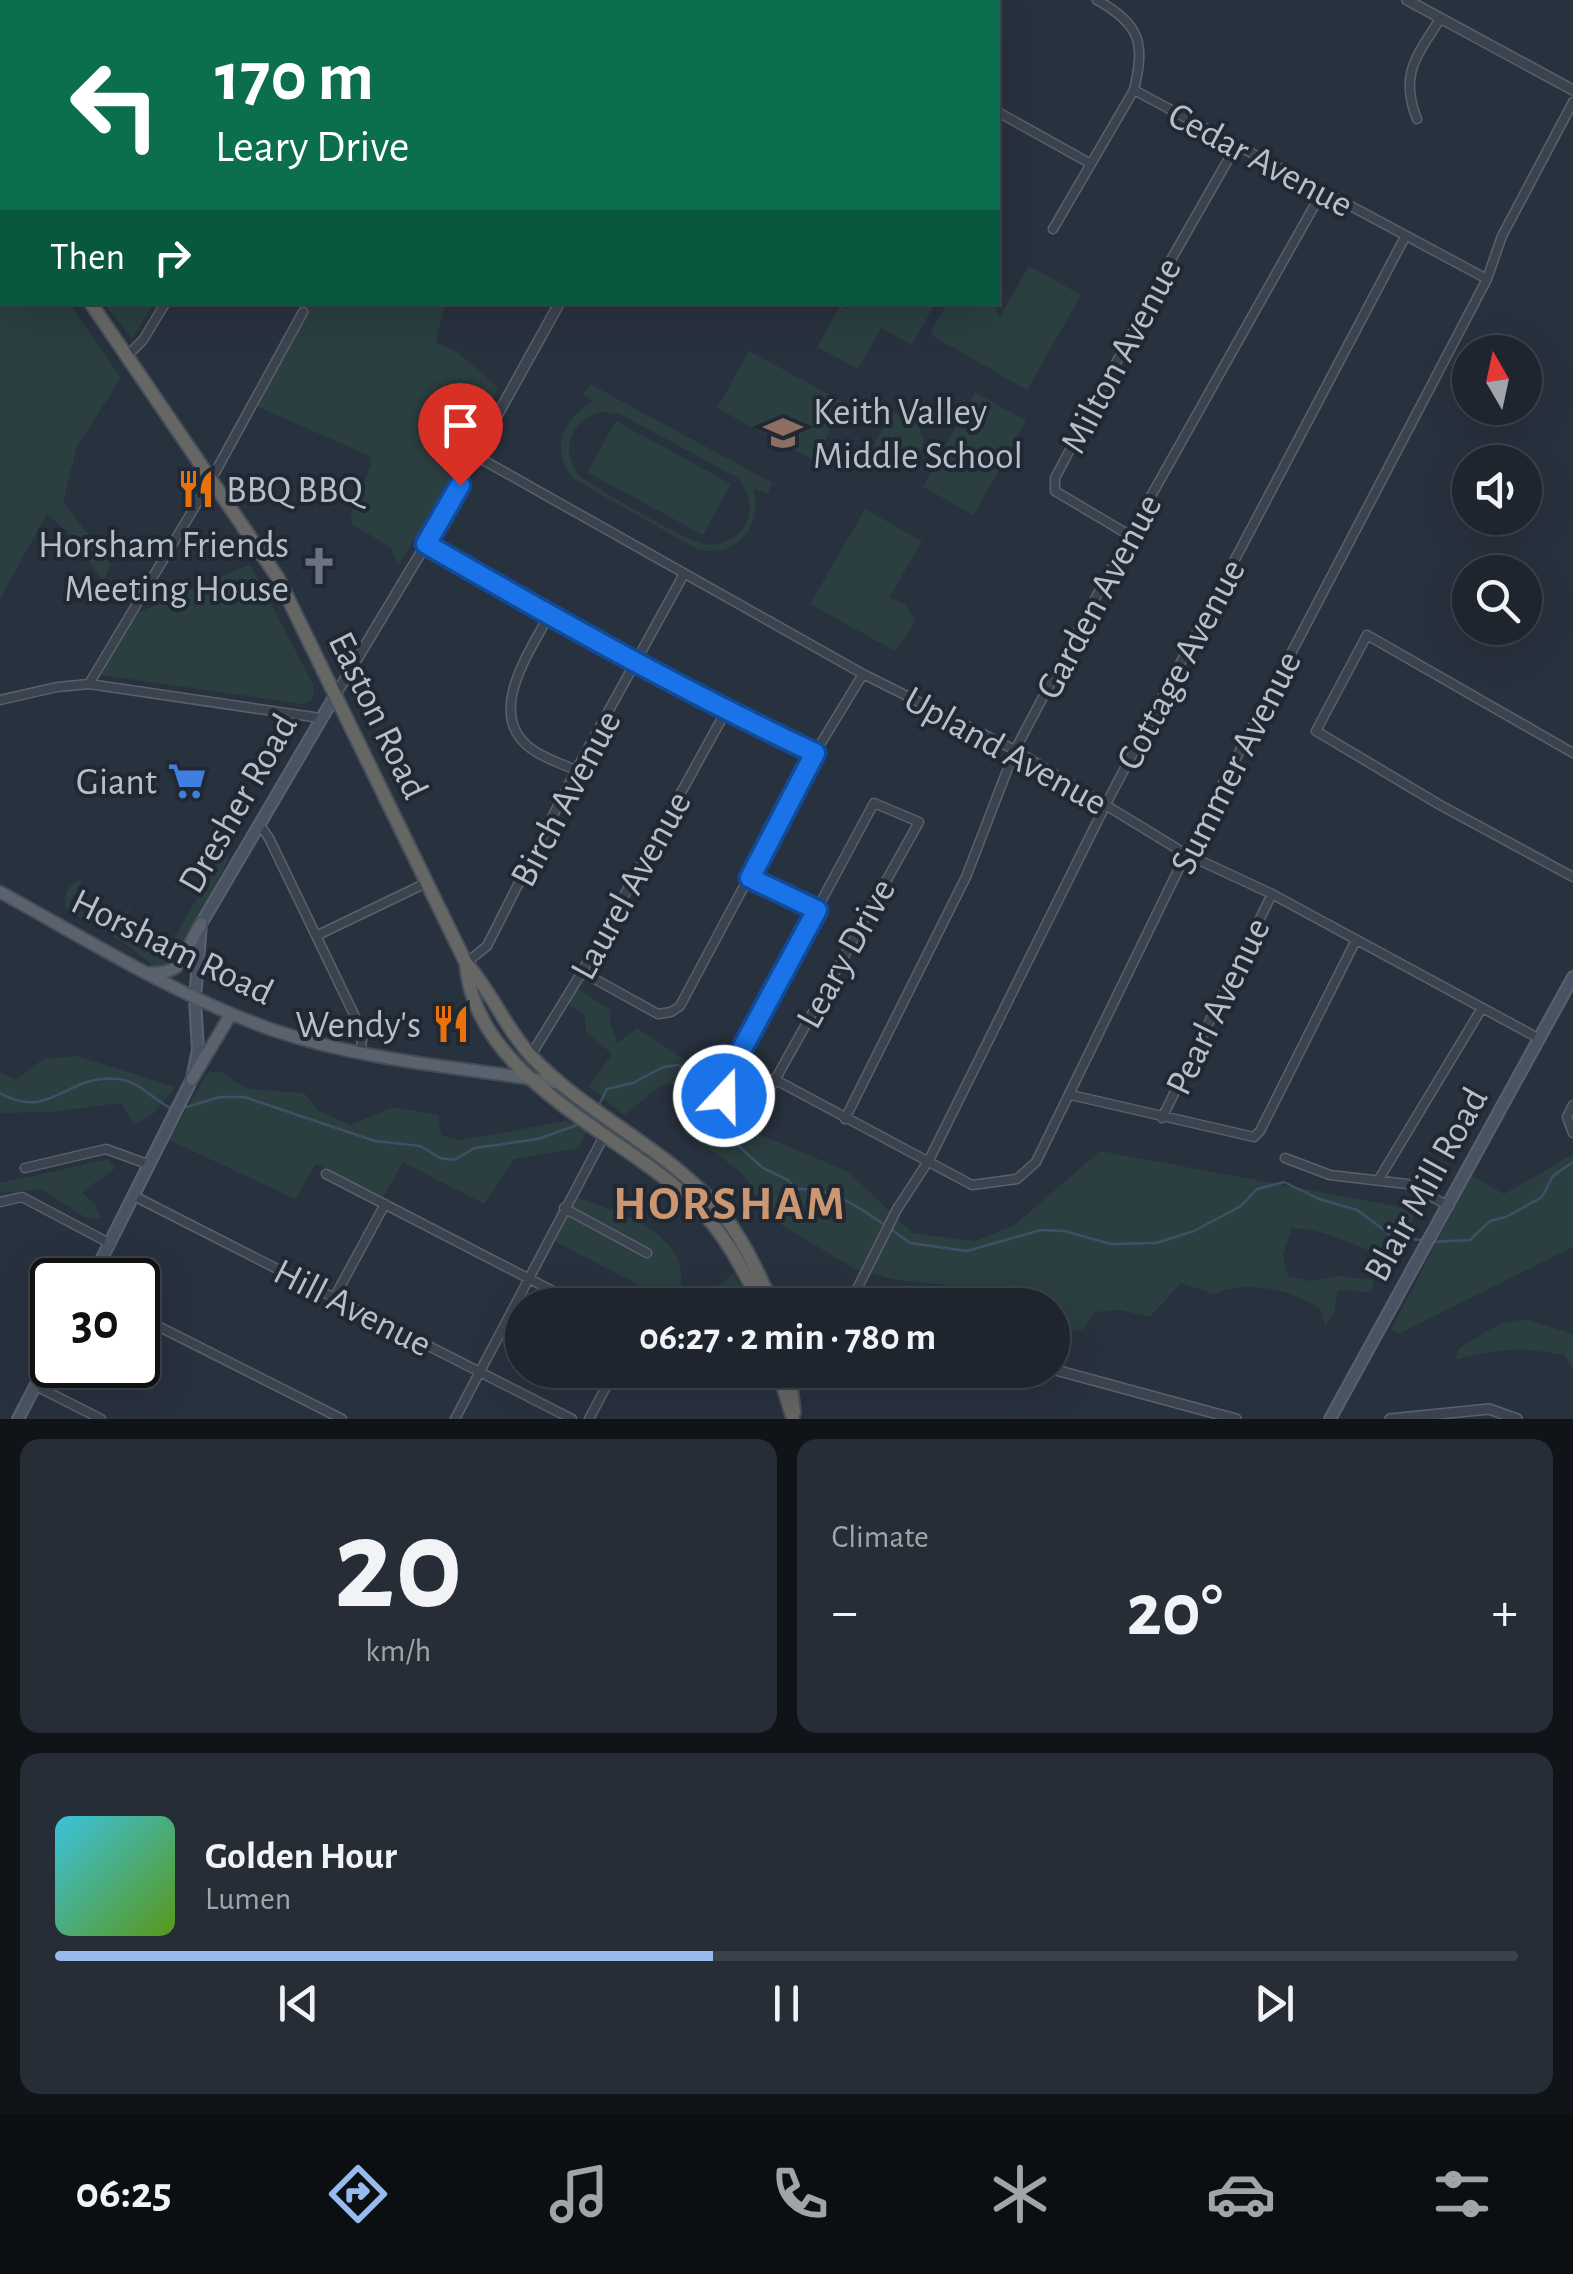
<!DOCTYPE html>
<meta charset="utf-8">
<style>
:root{--surface:#1e252e;--page:#262d36;--text:#f1f3f6;--muted:#a1a5aa;--line:#3c424a;--accent:#97baef}
body{margin:0;font-family:"Alegreya Sans",sans-serif;background:var(--page);color:var(--text);height:100vh;display:flex;flex-direction:column;font-size:38px;white-space:nowrap}
*{box-sizing:border-box;margin:0}
p{font-size:32px;color:var(--muted)}
.icon{flex:none;width:55px;height:55px;fill:none;stroke:currentColor;stroke-width:2;stroke-linecap:round;stroke-linejoin:round}
.map{position:relative;height:1419px;overflow:hidden}
.details{display:flex;flex-direction:column;gap:20px;padding:20px;background:#101419;flex:1}
.details>*{flex:none}
.banner{position:absolute;left:0px;top:0px;width:1000px;height:305px;box-shadow:0 10px 40px #0002,0 0 0 2px var(--line);background:#0b6e4f;color:#fff;overflow:hidden}
.needle{width:65px;rotate:351deg}
.buttons{position:absolute;left:1452px;top:335px;display:grid;gap:20px}
.buttons a{display:grid;place-items:center;width:90px;height:90px;border-radius:50%;background:var(--surface);box-shadow:0 10px 40px #0002,0 0 0 2px var(--line);font-size:50px}
.speed{position:absolute;left:30px;top:1258px;display:flex;gap:20px;font-size:50px;font-weight:700;text-align:center}
.speed>*{display:grid;place-content:center;width:130px;height:130px;border-radius:50%;background:var(--surface);box-shadow:0 10px 40px #0002,0 0 0 2px var(--line);line-height:1}
.speed .limit{border:5px solid #111;border-radius:15px;background:#fff;color:#111}
.pin{position:absolute;display:grid;place-items:center;width:85px;height:85px;color:#fff;margin:-102px -42px;border-radius:50% 50% 50% 0;rotate:-45deg;box-shadow:0 0 10px #0007}
.pin .icon{rotate:45deg}
.me{position:absolute;width:110px;margin:-55px;rotate:21deg;stroke-linejoin:round;filter:drop-shadow(0 0 8px #0008)}
.turn{display:flex;align-items:center;gap:35px;height:210px;padding:0 50px;font-size:45px}
.turn .icon{width:130px;height:130px;stroke-width:2.5}
.turn b{display:block;font-size:70px;line-height:85px}
.then{display:flex;align-items:center;height:95px;padding:0 50px;background:#0003;gap:20px;font-size:38px}
.big{font-size:75px;font-weight:700;line-height:1.1}
.details .tile{flex:1;display:flex;flex-direction:column;justify-content:center;gap:15px;min-width:0;padding:0 35px;border-radius:20px;background:var(--page)}
.details .dial{align-items:center;gap:0}
.dial b{font-size:130px;line-height:1}
.song{display:flex;align-items:center;gap:30px}
.cover{width:120px;height:120px;border-radius:15px;background:linear-gradient(135deg,hsl(190 70% 55%),hsl(90 70% 35%))}
.played{height:10px;border-radius:5px;background:linear-gradient(90deg,var(--accent) 45%,var(--line) 45%)}
.keys{display:flex;justify-content:space-around;direction:ltr}
.heat{display:flex;justify-content:space-between;align-items:center;font-size:55px;direction:ltr}
.details .tiles{flex:1;display:grid;gap:20px;grid-template-columns:1fr 1fr}
.tile:last-child{grid-column:span 2}
.trip{position:absolute;left:505px;top:1288px;width:565px;height:100px;border-radius:50px;background:var(--surface);box-shadow:0 10px 40px #0002,0 0 0 2px var(--line);font-weight:700;line-height:100px;text-align:center}
.tab-bar{display:flex;height:160px;justify-content:space-around;align-items:center;background:#0c0f12;color:var(--muted)}
.tab-bar .icon{width:70px;height:70px}
.tab-bar .active{color:var(--accent)}
.tab-bar b{font-size:45px;color:var(--text)}
.map>svg:first-child{display:block}
</style>
<div class="map">
<svg width="1573" height="1419" viewBox="0 0 1573 1419">
<rect width="100%" height="100%" fill="#28313e"/>
<path fill="#2b3f40" fill-rule="evenodd" d="M 0,202 L 2,302 L 69,303 L 121,378 L 77,446 L 63,502 L 111,564 L 103,581 L 67,532 L 47,514 L 0,599 Z
M 1029,266 L 1081,295 L 1027,390 L 933,336 L 931,331 L 948,303 L 992,303 L 1000,316 Z
M 925,302 L 933,307 L 912,345 L 881,328 L 858,369 L 817,347 L 841,305 L 848,309 L 853,303 Z
M 104,303 L 154,303 L 132,339 Z
M 309,303 L 445,303 L 436,342 L 457,352 L 498,388 L 443,498 L 398,564 L 391,548 L 352,524 L 351,515 L 371,464 L 370,456 L 256,406 Z
M 749,351 L 845,403 L 814,461 L 717,408 Z
M 590,384 L 773,483 L 767,494 L 753,488 C 763,526 737,559 697,549 L 572,478 C 550,448 563,418 593,402 L 583,394 ZM 600,412 L 620,414 L 736,477 C 747,488 753,503 748,519 C 741,537 722,547 704,544 C 682,539 603,492 581,477 C 559,453 569,421 600,412 Z
M 975,392 L 1026,421 L 974,515 L 923,487 Z
M 899,413 L 918,424 L 924,441 L 918,461 L 907,467 L 872,449 L 890,414 Z
M 616,421 L 731,484 L 703,535 L 587,472 Z
M 865,509 L 922,541 L 889,598 L 905,604 L 916,621 L 897,649 L 893,650 L 810,604 Z
M 250,564 L 313,684 L 314,694 L 310,702 L 302,704 L 101,675 L 137,613 Z
M 222,843 L 227,849 L 228,860 L 175,964 L 158,969 L 127,945 L 66,908 C 62,895 70,882 83,879 L 69,905 L 111,927 L 132,906 L 120,928 L 155,947 L 172,942 L 224,851 L 219,848 Z
M 577,988 L 610,1010 L 610,1022 L 617,1043 L 637,1028 L 699,1069 L 717,1108 L 756,1133 L 849,1172 L 912,1233 L 976,1241 L 1016,1224 L 1100,1151 L 1417,1210 L 1394,1261 C 1359,1247 1329,1230 1292,1228 L 1283,1254 L 1288,1276 L 1310,1281 L 1338,1276 L 1373,1280 L 1372,1292 L 1338,1290 L 1334,1313 L 1325,1326 L 1321,1310 C 1292,1289 1247,1280 1214,1294 L 1181,1283 L 1150,1317 L 1120,1310 L 1095,1312 L 1082,1330 L 1053,1335 L 1052,1305 L 965,1305 L 965,1287 L 896,1280 L 853,1268 L 757,1210 C 761,1174 710,1152 684,1133 L 696,1111 L 684,1093 L 672,1084 L 660,1086 L 624,1115 L 589,1087 L 612,1054 L 586,1032 L 585,1016 L 567,1003 Z
M 77,1056 L 175,1087 L 154,1113 L 134,1125 L 121,1103 L 50,1112 L 0,1113 L 0,1072 L 16,1080 L 43,1059 Z
M 220,1071 L 247,1089 L 304,1093 L 319,1111 L 350,1125 L 393,1107 L 438,1115 L 441,1135 L 461,1140 L 566,1121 L 587,1130 L 579,1148 L 514,1159 L 484,1204 L 403,1162 L 383,1197 L 316,1164 L 295,1199 L 169,1140 L 207,1073 Z
M 1573,1154 L 1573,1247 L 1400,1333 L 1391,1330 L 1471,1175 L 1504,1194 Z
M 109,1159 L 115,1168 C 104,1179 92,1182 82,1193 L 95,1204 L 102,1219 L 86,1218 L 42,1189 L 0,1193 L 0,1183 Z
M 575,1196 C 610,1211 669,1225 680,1266 C 682,1273 681,1283 681,1290 L 695,1303 L 734,1274 L 752,1305 L 677,1305 L 552,1240 Z
M 1526,1319 L 1573,1334 L 1573,1369 L 1564,1355 C 1517,1347 1501,1348 1455,1360 L 1459,1348 L 1501,1323 Z"/>
<g fill="none" stroke-linecap="round" stroke-linejoin="round">
<path stroke="#3f4f65" stroke-width="2.5" d="M 0,1093 C 51,1122 66,1073 118,1079 C 139,1081 153,1100 172,1109
M 598,1107 L 607,1089 L 633,1083 L 663,1067 L 678,1065 L 687,1070 L 713,1123 L 763,1168 L 788,1180 L 796,1189 C 833,1188 855,1205 885,1225
M 180,1109 L 220,1097 L 244,1097 L 375,1141 L 420,1146 L 440,1158 L 454,1160 L 475,1148 L 538,1139 L 577,1125
M 892,1230 L 910,1243 L 967,1251 L 1041,1230 L 1064,1231 L 1111,1244 L 1156,1243 L 1194,1231 L 1241,1206 L 1257,1189 L 1284,1182 L 1319,1199 L 1357,1210 L 1395,1238 L 1422,1240
M 1430,1242 L 1470,1240 L 1490,1221 L 1506,1217 L 1542,1197 L 1553,1176 L 1573,1162"/>
<g stroke="#59616c" stroke-width="11">
<path id="minor" d="M 127,0 L 128,2
M 796,0 L 800,2
M 64,2 L 67,0
M 248,2 L 250,0
M 374,2 L 376,0
M 0,46 L 2,45
M 1134,90 L 1487,279
M 998,112 L 1091,164
M 1417,119 C 1399,74 1417,56 1440,19
M 1053,229 L 1134,90 C 1145,43 1141,25 1097,0
M 127,356 L 143,340 L 166,302
M 476,456 L 863,674 L 1015,750 L 1186,854 L 1272,894 L 1538,1038
M 1129,535 L 1055,491 L 1055,478 L 1168,265 L 1236,146
M 426,544 L 726,711 L 815,753
M 549,615 C 530,652 483,716 533,750 C 546,759 562,764 576,770
M 89,684 L 212,478 L 303,312
M 0,700 L 57,687 L 89,684 L 320,718
M 1573,753 L 1367,635 L 1316,731 L 1440,805 L 1573,877
M 874,803 L 919,822 L 751,1123 C 734,1111 724,1104 724,1082 Z
M 259,824 L 269,838 L 363,1033 L 360,1054
M 750,879 L 817,911
M 318,935 L 426,883
M 466,963 L 487,946 L 576,770 L 684,574
M 582,972 L 658,1014 L 671,1012 L 680,1006 L 815,753 L 863,674
M 531,1055 L 582,972 L 726,711
M 774,1079 L 972,1185 L 1017,1179 L 1036,1162 L 1186,854 L 1487,279 L 1502,236 L 1573,102
M 1071,1095 L 1254,1137 L 1260,1131 L 1356,940
M 1573,1105 L 1567,1117 L 1573,1133
M 1162,1118 L 1272,894
M 845,1119 L 966,877 L 1015,750 L 1129,535 L 1322,192
M 1285,1158 L 1330,1175 L 1407,1184 L 1449,1206
M 25,1168 L 106,1149 L 150,1165
M 326,1174 L 580,1305
M 1379,1179 L 1482,1008
M 134,1196 L 572,1419
M 0,1202 L 22,1197 L 111,1244
M 564,1208 L 647,1253
M 334,1298 L 385,1204
M 849,1305 L 897,1209 L 929,1160 L 1106,804 L 1405,237
M 138,1316 L 342,1419
M 36,1386 L 101,1419
M 455,1419 L 605,1134
M 589,1419 L 615,1370"/>
</g>
<g stroke="#59616c" stroke-width="12">
<path id="tertiary" d="M 1407,0 L 1573,90
M 730,2 L 732,0
M 336,694 L 426,544 L 560,302
M 1052,1369 L 1236,1419
M 1390,1419 L 1489,1409 L 1517,1419"/>
</g>
<g stroke="#59616c" stroke-width="14">
<path id="secondary" d="M 91,1280 L 192,1079 L 198,1050 L 195,999 L 201,924 L 336,694
M 18,1419 L 52,1354
M 1330,1419 L 1573,977"/>
</g>
<g stroke="#454c57" stroke-width="15">
<path id="primary" d="M 0,892 C 90,941 176,996 273,1030 C 367,1062 463,1067 559,1083
M 148,973 C 189,975 181,952 201,924
M 192,1079 L 231,1014"/>
</g>
<g stroke="#464e59" stroke-width="16">
<path id="trunk" d="M 0,176 L 2,180
M 90,302 L 278,578 L 466,963 C 492,992 505,1028 532,1057 C 588,1116 669,1149 721,1212 C 744,1240 758,1273 773,1305
M 466,963 C 474,1077 620,1133 693,1202 C 723,1231 743,1268 760,1305
M 778,1370 L 793,1419
M 789,1370 L 794,1412"/>
</g>
<use href="#minor" stroke="#3b434e" stroke-width="8"/>
<use href="#tertiary" stroke="#3b434e" stroke-width="9"/>
<use href="#secondary" stroke="#4a5361" stroke-width="10"/>
<use href="#primary" stroke="#5a626e" stroke-width="11"/>
<use href="#trunk" stroke="#666664" stroke-width="12"/>
</g>
<g fill="none" stroke-linecap="round" stroke-linejoin="round">
<g stroke="#114b97" stroke-width="25">
<path id="route" d="M 460,485 L 426,544 C 554,618 681,690 815,753 L 750,878 L 817,910 L 724,1082 L 724,1096"/>
</g>
<use href="#route" stroke="#1a73e8" stroke-width="18"/>
</g>
<defs>
<g id="school-bare" transform="scale(3)"><path d="M0-5L7-2L0 1L-7-2ZM-4 1L0 2.5L4 1V4Q0 6-4 4Z" fill="#8d6e63" stroke="#202833" stroke-width="2.5" paint-order="stroke"/></g>
<g id="restaurant-bare" transform="scale(3)"><path d="M-5-6h1v4h1v-4h1v4h1v-4h1v5L-1.5 .5V6h-2V.5L-5-1ZM5-6V6H3V1.5H1.5Q1.5-4 5-6Z" fill="#e8710a" stroke="#202833" stroke-width="2.5" paint-order="stroke"/></g>
<g id="church-bare" transform="scale(3)"><path d="M-1.2-6h2.4v3.5h3.3v2.4h-3.3V6h-2.4V-.1h-3.3v-2.4h3.3Z" fill="#6b7280" stroke="#202833" stroke-width="2.5" paint-order="stroke"/></g>
<g id="supermarket-bare" transform="scale(3)"><path d="M-6-5.5h2.5l.6 2H6L4.5 2H-2.5L-4.4-4H-6ZM-1.5 3.2a1.3 1.3 0 1 0 .1 0ZM3 3.2a1.3 1.3 0 1 0 .1 0Z" fill="#3f7fe0" stroke="#202833" stroke-width="2.5" paint-order="stroke"/></g>
</defs>
<g fill-rule="evenodd">
<use href="#school-bare" x="783" y="433"/>
<use href="#restaurant-bare" x="196" y="489"/>
<use href="#church-bare" x="319" y="566"/>
<use href="#supermarket-bare" x="187" y="781"/>
<use href="#restaurant-bare" x="451" y="1024"/>
</g>
<g text-anchor="middle" stroke-width="8" stroke-linejoin="round" paint-order="stroke">
<g font-size="38" fill="#b8bfc9" stroke="#202833">
<text transform="translate(1261 159) rotate(28)" y="13">Cedar Avenue</text>
<text transform="translate(1120 355) rotate(-62)" y="13">Milton Avenue</text>
<text transform="translate(1098 596) rotate(-62)" y="13">Garden Avenue</text>
<text transform="translate(1180 664) rotate(-62)" y="13">Cottage Avenue</text>
<text transform="translate(379 715) rotate(64)" y="13">Easton Road</text>
<text transform="translate(1006 750) rotate(29)" y="13">Upland Avenue</text>
<text transform="translate(1235 762) rotate(-63)" y="13">Summer Avenue</text>
<text transform="translate(565 798) rotate(-62)" y="13">Birch Avenue</text>
<text transform="translate(237 803) rotate(-60)" y="13">Dresher Road</text>
<text transform="translate(630 885) rotate(-61)" y="13">Laurel Avenue</text>
<text transform="translate(173 946) rotate(26)" y="13">Horsham Road</text>
<text transform="translate(845 953) rotate(-61)" y="13">Leary Drive</text>
<text transform="translate(1217 1006) rotate(-64)" y="13">Pearl Avenue</text>
<text transform="translate(1425 1184) rotate(-61)" y="13">Blair Mill Road</text>
<text transform="translate(353 1307) rotate(27)" y="13">Hill Avenue</text>
</g>
<g font-size="38" fill="#b8bfc9" stroke="#202833" text-anchor="end">
<text x="813" y="424" text-anchor="start">Keith Valley<tspan x="813" dy="44">Middle School</tspan></text>
<text x="226" y="502" text-anchor="start">BBQ BBQ</text>
<text x="289" y="557">Horsham Friends<tspan x="289" dy="44">Meeting House</tspan></text>
<text x="157" y="794">Giant</text>
<text x="421" y="1037">Wendy's</text>
</g>
<g font-size="48" font-weight="bold" letter-spacing="2.5" fill="#cc9670" stroke="#202833">
<text x="730" y="1219">HORSHAM</text>
</g>
</g>
</svg>
<div class="buttons">
<a><svg class="needle" viewBox="-14 -14 28 28"><path d="M0-13l5 13h-10z" fill="#e53935"/><path d="M0 13l5-13h-10z" fill="#a1a5aa"/></svg></a>
<a><svg class="icon" aria-label="sound" viewBox="0 0 24 24"><path d="M4 9h4l5-4v14l-5-4H4zM17 9q2 3 0 6"/></svg></a>
<a><svg class="icon" aria-label="search" viewBox="0 0 24 24"><circle cx="10" cy="10" r="6"/><path d="M15 15l6 6"/></svg></a>
</div>
<div class="speed"><div class="limit">30</div></div>
<div class="pin" style="left:460px;top:485px;background:#d93025"><svg class="icon" aria-label="arrive" viewBox="0 0 24 24"><path d="M6 21V4h12l-3 4 3 4H6"/></svg></div>
<svg class="me" style="left:724px;top:1096px" viewBox="-20 -20 40 40"><circle r="17" fill="#1a73e8" stroke="#fff" stroke-width="3"/><path d="M0-11L8 9 0 5-8 9z" fill="#fff"/></svg>
<div class="trip">06:27 · 2 min · 780 m</div>
<div class="banner">
<div class="turn"><svg class="icon" aria-label="left" viewBox="0 0 24 24"><path d="M17 20v-9H6M10 6l-5 5 5 5"/></svg><div><b>170 m</b>Leary Drive</div></div>
<div class="then">Then<svg class="icon" aria-label="right" viewBox="0 0 24 24"><path d="M7 20v-9h11M14 6l5 5-5 5"/></svg></div>
</div>
</div>
<section class="details">
<div class="tiles">
<div class="tile dial"><b>20</b><p>km/h</p></div>
<div class="tile"><p>Climate</p>
<div class="heat"><a>−</a><b class="big">20°</b><a>+</a></div>
</div>
<div class="tile">
<div class="song"><i class="cover"></i><div><b>Golden Hour</b><p>Lumen</p></div></div>
<div class="played"></div>
<div class="keys"><svg class="icon" aria-label="previous" viewBox="0 0 24 24"><path d="M18 5L8 12l10 7zM5 5v14"/></svg><svg class="icon" aria-label="pause" viewBox="0 0 24 24"><path d="M8 5v14M16 5v14"/></svg><svg class="icon" aria-label="next" viewBox="0 0 24 24"><path d="M6 5l10 7-10 7zM19 5v14"/></svg></div>
</div>
</div>
</section>
<nav class="tab-bar">
<b>06:25</b>
<svg class="icon active" aria-label="directions" viewBox="0 0 24 24"><path d="M12 3l9 9-9 9-9-9zM9 14v-3h6M13 9l2 2-2 2"/></svg>
<svg class="icon" aria-label="music" viewBox="0 0 24 24"><path d="M9 18V5l10-2v13"/><circle cx="6" cy="18" r="3"/><circle cx="16" cy="16" r="3"/></svg>
<svg class="icon" aria-label="phone" viewBox="0 0 24 24"><path d="M5 4h4l2 5-3 2q2 4 5 5l2-3 5 2v4C11 20 4 13 5 4z"/></svg>
<svg class="icon" aria-label="climate" viewBox="0 0 24 24"><path d="M12 3v18M4 7l16 10M4 17L20 7"/></svg>
<svg class="icon" aria-label="car" viewBox="0 0 24 24"><path d="M5 17H2v-5l4-1 3-4h7l3 4 3 1v5h-3M9 17h6M6 11h13"/><circle cx="7" cy="17" r="2"/><circle cx="17" cy="17" r="2"/></svg>
<svg class="icon" aria-label="filters" viewBox="0 0 24 24"><path d="M4 7h16M4 17h16"/><circle cx="9" cy="7" r="2"/><circle cx="15" cy="17" r="2"/></svg>
</nav>
